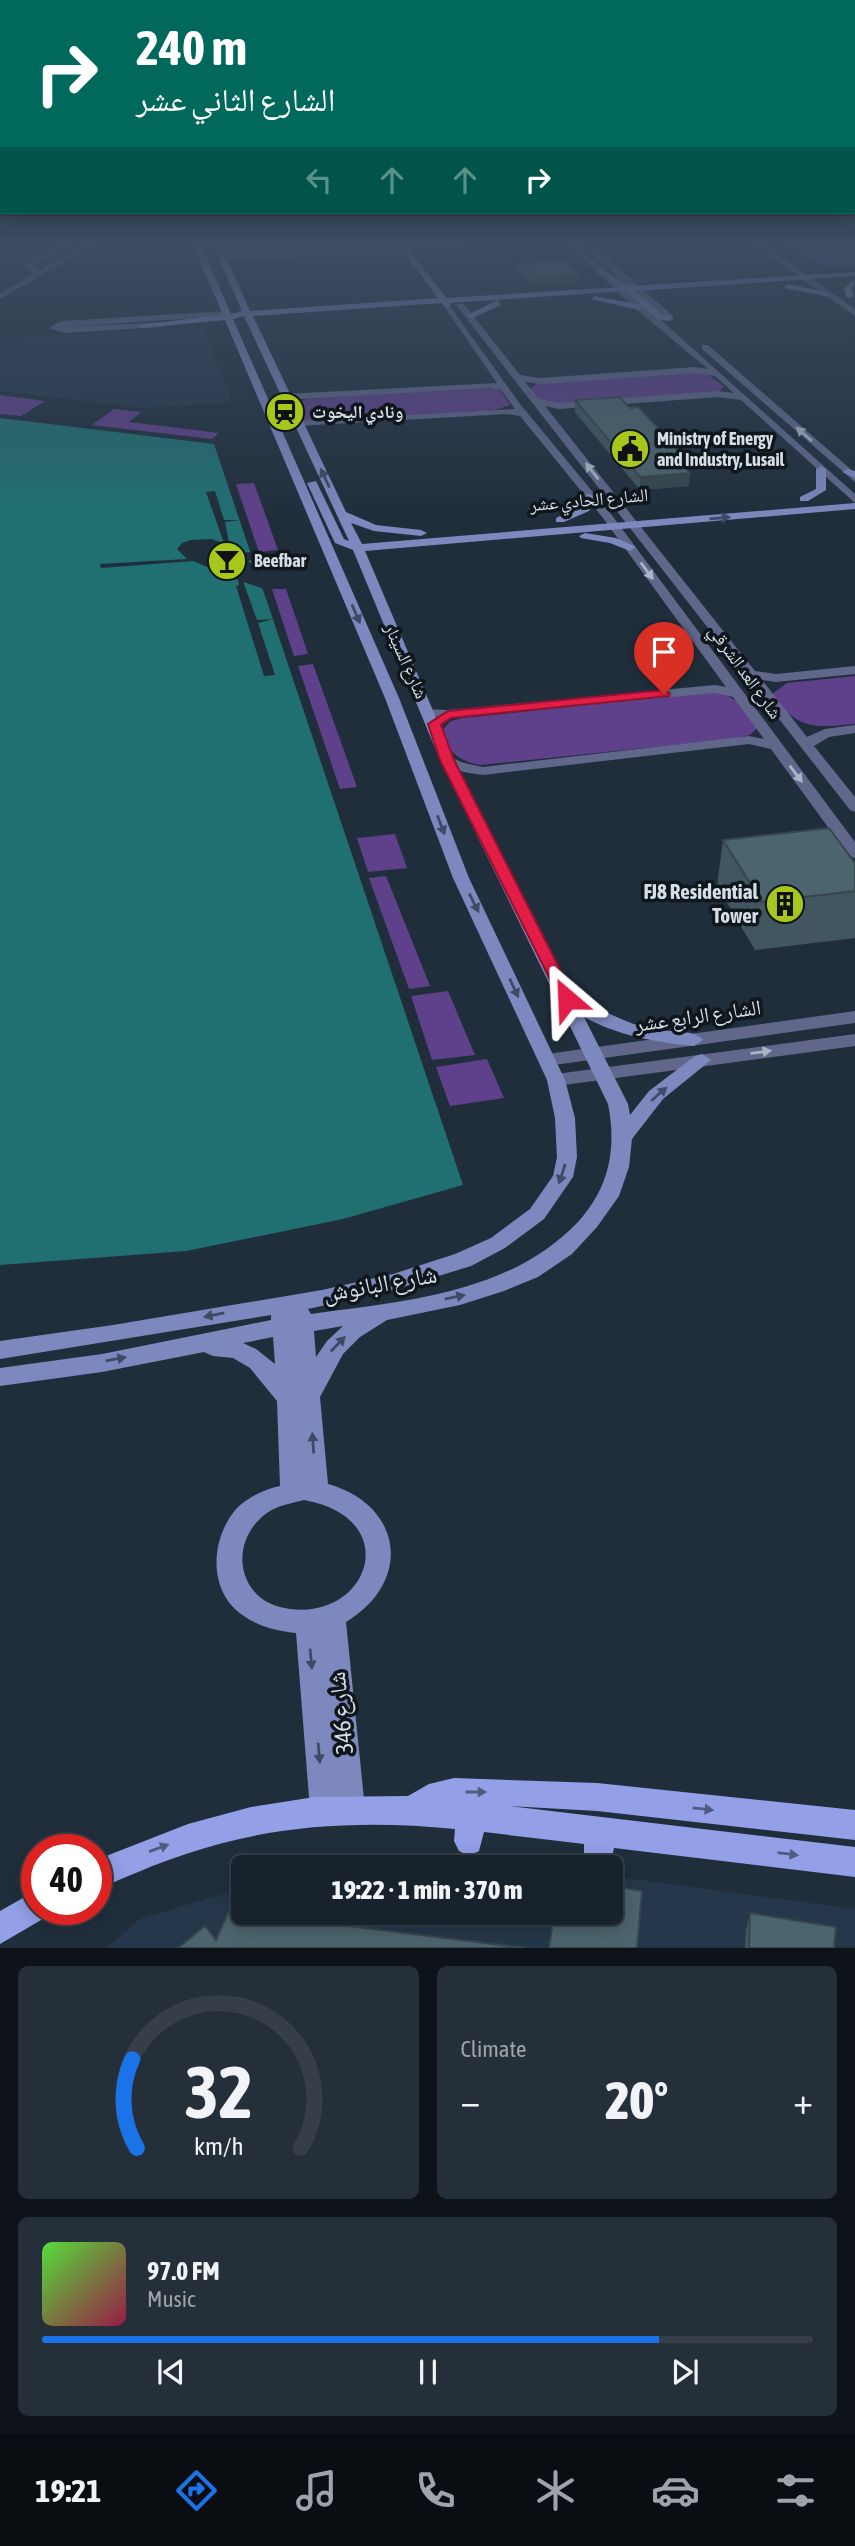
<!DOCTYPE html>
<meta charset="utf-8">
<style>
:root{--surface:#18222d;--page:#252f39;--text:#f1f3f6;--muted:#9fa4aa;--line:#363f49;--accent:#1a73e8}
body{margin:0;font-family:"Asap Condensed","Noto Naskh Arabic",sans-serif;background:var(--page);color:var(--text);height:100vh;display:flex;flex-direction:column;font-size:26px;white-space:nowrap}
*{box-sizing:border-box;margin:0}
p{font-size:23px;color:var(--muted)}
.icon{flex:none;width:38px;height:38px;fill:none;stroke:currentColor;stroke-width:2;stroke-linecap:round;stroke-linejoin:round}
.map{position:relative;height:1948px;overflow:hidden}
.details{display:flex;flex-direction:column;gap:18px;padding:18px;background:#0d1319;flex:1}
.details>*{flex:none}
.guide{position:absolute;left:0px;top:0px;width:856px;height:214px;box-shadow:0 4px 18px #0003,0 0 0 2px var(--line);background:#00695c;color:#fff;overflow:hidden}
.speed{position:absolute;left:21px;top:1834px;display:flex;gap:14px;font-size:35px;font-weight:700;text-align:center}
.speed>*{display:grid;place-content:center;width:91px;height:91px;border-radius:50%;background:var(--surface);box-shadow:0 4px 18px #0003,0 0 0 2px var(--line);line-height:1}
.speed .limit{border:10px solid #d22;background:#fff;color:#111}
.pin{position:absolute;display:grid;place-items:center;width:60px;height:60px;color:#fff;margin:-72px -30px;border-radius:50% 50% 50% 0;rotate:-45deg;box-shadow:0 0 7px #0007}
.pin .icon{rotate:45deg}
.me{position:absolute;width:77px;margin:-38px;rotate:334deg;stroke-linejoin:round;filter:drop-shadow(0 0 5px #0008)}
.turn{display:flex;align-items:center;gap:24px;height:147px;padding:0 21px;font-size:32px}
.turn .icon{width:91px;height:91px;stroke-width:2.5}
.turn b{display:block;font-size:49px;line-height:60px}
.lanes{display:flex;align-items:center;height:66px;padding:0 21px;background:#0003;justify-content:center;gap:35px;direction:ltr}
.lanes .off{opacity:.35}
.big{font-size:52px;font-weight:800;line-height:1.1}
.details .card{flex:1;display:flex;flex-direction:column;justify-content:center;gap:10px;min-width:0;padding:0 24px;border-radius:10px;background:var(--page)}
.details .dial{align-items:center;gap:0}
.dial svg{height:182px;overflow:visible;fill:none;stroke:var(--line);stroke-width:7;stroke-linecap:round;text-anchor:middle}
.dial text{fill:var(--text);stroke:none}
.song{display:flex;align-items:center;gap:21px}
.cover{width:84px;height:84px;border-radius:10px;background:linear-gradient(135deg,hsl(110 70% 55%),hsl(340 70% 35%))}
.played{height:7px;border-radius:4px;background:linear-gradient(90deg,var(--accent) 80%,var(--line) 80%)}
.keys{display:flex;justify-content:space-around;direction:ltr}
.heat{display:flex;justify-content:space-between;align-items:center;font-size:38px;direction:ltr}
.details .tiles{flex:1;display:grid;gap:18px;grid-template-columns:1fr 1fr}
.card:last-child{grid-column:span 2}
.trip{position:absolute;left:231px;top:1855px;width:392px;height:70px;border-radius:10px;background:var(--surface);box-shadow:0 4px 18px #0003,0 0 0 2px var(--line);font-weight:800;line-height:70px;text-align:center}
.dock{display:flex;height:112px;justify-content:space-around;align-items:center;background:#0a0e12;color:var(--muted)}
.dock .icon{width:49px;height:49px}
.dock .current{color:var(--accent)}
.dock b{font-size:32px;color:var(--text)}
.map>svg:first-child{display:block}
</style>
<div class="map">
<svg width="855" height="1948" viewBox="0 0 855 1948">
<rect width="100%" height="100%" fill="#202e3c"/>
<path fill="#25374a" d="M 194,326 L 204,329 L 232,402 L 144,408 L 0,391 L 0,345 L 12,338 Z
M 611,1876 L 855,1909 L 855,1947 L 107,1948 L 140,1919 L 243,1888 L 243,1913 L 611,1913 Z"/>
<path fill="#5f408a" d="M 228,245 L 395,245 L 395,247 L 315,253 L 227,256 L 223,248 Z
M 785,245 L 855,245 L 855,267 C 823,269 811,262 785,245 Z
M 689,372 L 707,374 L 725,387 L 716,393 L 560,405 L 541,402 L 529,389 L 538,383 Z
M 478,387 L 500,390 L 510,405 L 495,410 L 312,423 L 300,420 L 294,403 L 307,399 Z
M 0,395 L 45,401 L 21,416 L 0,414 Z
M 114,409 L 141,412 L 129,422 L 219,433 L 212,439 L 92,425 Z
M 254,483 L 278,550 L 259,552 L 236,484 Z
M 272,589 L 286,589 L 308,654 L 294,656 Z
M 313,664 L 357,787 L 340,789 L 298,666 Z
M 855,676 L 855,724 C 813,728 798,730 772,694 L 787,683 Z
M 715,692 C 737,696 744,708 757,725 L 756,729 L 750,735 L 731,739 L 481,765 C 462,763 442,750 444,728 L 451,721 L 463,718 Z
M 395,834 L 407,868 L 368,872 L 357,838 Z
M 386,876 L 430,986 L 409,989 L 369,878 Z
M 448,991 L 475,1055 L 432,1060 L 411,996 Z
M 487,1059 L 504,1098 L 450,1106 L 436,1067 Z"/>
<path fill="#206f71" d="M 0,418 L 214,444 L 463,1185 L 343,1219 L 186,1251 L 0,1265 Z"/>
<path fill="#202e3c" d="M 215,491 L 224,520 L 241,520 L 225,522 L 230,547 L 239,553 L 252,552 L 255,559 L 248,561 L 257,569 L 264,589 L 244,582 L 244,584 L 257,620 L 273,619 L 258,623 L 275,675 L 264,676 L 236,586 L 239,585 L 238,580 L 193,561 L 101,568 L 100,564 L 187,559 L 177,549 L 182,543 L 191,540 L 211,539 L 224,543 L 206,492 Z"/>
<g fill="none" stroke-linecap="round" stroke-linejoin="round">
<path fill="#60678a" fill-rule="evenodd" d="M 59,245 L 69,245 L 34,266 L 40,270 L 84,245 L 94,245 L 0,299 L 0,294 L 34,274 L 26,268 L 26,264 Z
M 413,245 L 481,245 L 416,249 Z
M 568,245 L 577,245 L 855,494 L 855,503 L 741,400 L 718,397 L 559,409 L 545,406 L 755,671 L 776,674 L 855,666 L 855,674 L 776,682 L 762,680 L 807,737 L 825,729 L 855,725 L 855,733 L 829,737 L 814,746 L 855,797 L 855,812 L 850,810 L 456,305 L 463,303 L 520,375 L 540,378 L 695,367 L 708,369 L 636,309 ZM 695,373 L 715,376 L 734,393 L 718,391 L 559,403 L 539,399 L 525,382 L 540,384 Z
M 754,245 L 764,245 L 855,309 L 855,316 Z
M 392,249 L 412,253 L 408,255 L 392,253 L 221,260 L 217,258 L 221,256 Z
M 591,249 L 597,249 L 673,316 L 673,320 L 667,320 L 591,253 Z
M 447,302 L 520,404 L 611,514 L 855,842 L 855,858 L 849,856 L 771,749 L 749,744 L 483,775 C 467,773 452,771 440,760 L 447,756 L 464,763 L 483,767 L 749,736 L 764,739 L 733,697 L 715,693 L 448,718 L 424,715 L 424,709 L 448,710 L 715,685 L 726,687 L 603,518 L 520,416 L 507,414 L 296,426 L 296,422 L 300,421 L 515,409 L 501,390 L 488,388 L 285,400 L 280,397 L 285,394 L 497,383 L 443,305 Z
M 227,311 L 230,316 L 62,327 L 166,322 L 163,327 L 64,333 L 49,328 L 61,321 Z
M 702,345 L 708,345 L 855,473 L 855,482 L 702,349 Z
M 855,1011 L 855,1023 L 547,1066 L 538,1060 L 547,1054 Z
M 855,1034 L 855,1046 L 556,1086 L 549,1084 L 547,1080 L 549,1076 L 556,1074 Z"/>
<path fill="#7d88be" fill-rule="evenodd" d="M 193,245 L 201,245 L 231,314 L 242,311 L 213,245 L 221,245 L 250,311 L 438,298 L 398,245 L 406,245 L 446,298 L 620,287 L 596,272 L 599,268 L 630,286 L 855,272 L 855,276 L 635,291 L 662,315 L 672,316 L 669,321 L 657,319 L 642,306 L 639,310 L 591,299 L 595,296 L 642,305 L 627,291 L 450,303 L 451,305 L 447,308 L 441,303 L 253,316 L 346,512 L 376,525 L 421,530 L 427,533 L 421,536 L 374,531 L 351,523 L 362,544 L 855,503 L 855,509 L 365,551 L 454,760 L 574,996 C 601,1009 625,1024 656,1030 C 669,1032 695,1029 703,1040 L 694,1046 C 655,1042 619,1036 584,1017 L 628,1104 L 630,1115 L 649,1091 L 695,1056 L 702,1054 L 711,1060 L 663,1099 L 632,1139 L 629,1167 L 619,1196 L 597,1227 L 572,1254 L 538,1277 L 504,1291 L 460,1305 L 387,1320 L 360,1337 L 343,1354 L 320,1397 L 328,1484 C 403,1505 413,1582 346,1622 L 365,1809 L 361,1819 L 351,1823 L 341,1819 L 338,1812 L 334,1820 L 324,1824 L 314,1820 L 310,1810 L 296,1633 C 276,1631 257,1626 241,1614 C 207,1589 211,1537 237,1508 C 248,1497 265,1489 280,1486 L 277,1401 L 250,1368 L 233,1358 L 213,1356 L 204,1352 L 102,1372 L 0,1386 L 0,1368 L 102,1354 L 271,1320 L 271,1315 L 0,1359 L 0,1341 L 113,1325 L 322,1290 L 393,1274 L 455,1254 L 491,1238 L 530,1209 L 553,1176 L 557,1157 L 555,1118 L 547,1080 L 453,878 L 385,698 L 225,320 L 142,328 L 138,325 L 223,315 ZM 244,316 L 349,541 L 344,539 L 316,481 L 307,483 L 335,543 L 353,550 L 440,760 L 608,1104 C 617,1149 609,1188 578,1222 C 509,1294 405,1301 311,1314 L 308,1309 L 393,1290 L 471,1266 L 505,1248 L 544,1219 L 573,1177 L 577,1157 L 575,1118 L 565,1080 L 469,878 L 399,698 L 233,319 ZM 343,1326 L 327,1341 L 316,1357 L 314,1331 ZM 273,1337 L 275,1364 L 256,1349 L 243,1343 ZM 304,1500 C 404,1518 370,1619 290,1609 C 276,1607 262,1602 253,1590 C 231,1561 245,1521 278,1507 C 286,1504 296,1502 304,1500 Z
M 852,281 L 855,281 L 852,290 L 854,296 L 850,298 L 846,296 L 844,289 Z
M 787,284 L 826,292 L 830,294 L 826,296 L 784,288 Z
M 498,300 L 501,305 L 472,318 L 465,316 Z
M 821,466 L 826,469 L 826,490 L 808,501 L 800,501 L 800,497 L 816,489 L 816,469 Z
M 847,469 L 855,471 L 855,478 L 842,472 Z
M 587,494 L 597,496 L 589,511 L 564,522 L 556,522 L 556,518 L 580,507 Z
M 585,533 L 616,538 L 636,547 L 630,551 L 610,543 L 581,538 L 579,536 Z"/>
<path fill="#93a0e7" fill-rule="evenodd" d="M 454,1778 L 597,1783 L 855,1810 L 855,1840 L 597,1811 L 509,1806 L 855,1847 L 855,1877 L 614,1848 L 610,1867 L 588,1867 L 584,1858 L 584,1844 L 484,1832 L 479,1851 L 469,1856 L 459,1851 L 454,1841 L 455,1829 C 363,1820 274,1824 186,1854 C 155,1864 126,1877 96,1890 L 96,1860 L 188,1824 L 251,1807 L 315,1797 L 408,1796 L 429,1784 Z
M 37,1890 L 37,1909 L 50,1909 L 48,1916 L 0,1944 L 0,1911 Z"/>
</g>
<path fill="#41565e" d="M 518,262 L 580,275 L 579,283 L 532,286 L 517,269 Z
M 575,400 L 684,466 L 689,486 L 640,490 L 575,412 Z
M 723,840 L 855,863 L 855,938 L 755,950 L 717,886 Z
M 750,1913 L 834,1948 L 745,1948 L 746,1930 Z"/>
<path fill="#35464c" d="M 580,275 L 579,283 L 532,286 L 533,278 Z
M 685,457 L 684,470 L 677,458 Z
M 690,473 L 689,486 L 640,490 L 640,477 Z"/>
<path fill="#4c646d" stroke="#35464c" stroke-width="2" d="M 554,260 L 565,260 L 580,275 L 533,278 L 518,262 Z
M 619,397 L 630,408 L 638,407 L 685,457 L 677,458 L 690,473 L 640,477 L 575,400 Z
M 829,828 L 855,863 L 855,891 L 762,902 L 723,840 Z
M 611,1886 L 642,1891 L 637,1948 L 549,1948 L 554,1913 L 611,1913 Z
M 243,1897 L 243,1913 L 297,1913 L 299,1914 L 300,1913 L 310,1913 L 317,1922 L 525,1948 L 178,1948 L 205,1926 L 216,1940 L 232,1904 Z
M 750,1913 L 836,1927 L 834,1948 L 749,1948 Z"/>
<defs><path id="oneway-solid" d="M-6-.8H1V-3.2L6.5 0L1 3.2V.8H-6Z" transform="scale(1.75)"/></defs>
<g fill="#acb4c6">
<use href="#oneway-solid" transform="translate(804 434) rotate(-139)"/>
<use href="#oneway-solid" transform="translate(592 471) rotate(-128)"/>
<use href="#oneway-solid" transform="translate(647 571) rotate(54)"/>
<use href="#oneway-solid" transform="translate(796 774) rotate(53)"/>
<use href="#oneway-solid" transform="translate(761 1052) rotate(-7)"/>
</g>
<g fill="#404965">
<use href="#oneway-solid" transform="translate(325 478) rotate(-115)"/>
<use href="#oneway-solid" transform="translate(720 518) rotate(-5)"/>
<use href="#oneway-solid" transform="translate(356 614) rotate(67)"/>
<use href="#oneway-solid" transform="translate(441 825) rotate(69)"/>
<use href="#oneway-solid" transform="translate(474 903) rotate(63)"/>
<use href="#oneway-solid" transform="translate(514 988) rotate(65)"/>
<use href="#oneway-solid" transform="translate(659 1094) rotate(-42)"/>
<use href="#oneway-solid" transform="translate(562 1174) rotate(108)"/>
<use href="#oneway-solid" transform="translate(455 1297) rotate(-12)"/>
<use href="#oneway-solid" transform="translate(214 1315) rotate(169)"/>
<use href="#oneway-solid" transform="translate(338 1344) rotate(-46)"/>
<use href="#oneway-solid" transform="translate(116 1359) rotate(-10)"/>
<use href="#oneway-solid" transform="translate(313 1443) rotate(-94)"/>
<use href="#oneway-solid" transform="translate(311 1659) rotate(85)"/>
<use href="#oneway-solid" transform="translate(319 1753) rotate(85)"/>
</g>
<g fill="#515b82">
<use href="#oneway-solid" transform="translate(476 1792)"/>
<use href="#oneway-solid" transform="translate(703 1809) rotate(6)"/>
<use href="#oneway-solid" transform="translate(159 1848) rotate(-20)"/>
<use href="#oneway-solid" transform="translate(788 1854) rotate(7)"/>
</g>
<linearGradient id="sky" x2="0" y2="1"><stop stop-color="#121921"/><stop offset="0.47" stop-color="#3c4c61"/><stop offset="1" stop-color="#3c4c61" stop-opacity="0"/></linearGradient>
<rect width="855" height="518" fill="url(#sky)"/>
<path fill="#e11d48" stroke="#92132f" stroke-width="2" d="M 664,690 L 670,694 L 669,696 L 451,718 L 441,725 L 454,760 L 575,999 L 567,1004 L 562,1003 L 440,760 L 428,724 L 448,711 Z"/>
<defs>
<g id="station-disc" transform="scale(2.0125)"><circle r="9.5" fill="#a8c71c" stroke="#0f161c"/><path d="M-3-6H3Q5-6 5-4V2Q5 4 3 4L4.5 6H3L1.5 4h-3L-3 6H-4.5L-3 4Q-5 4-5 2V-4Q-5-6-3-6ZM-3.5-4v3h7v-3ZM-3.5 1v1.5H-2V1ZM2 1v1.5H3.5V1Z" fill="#111"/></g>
<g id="civic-disc" transform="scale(2.0125)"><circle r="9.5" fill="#a8c71c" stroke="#0f161c"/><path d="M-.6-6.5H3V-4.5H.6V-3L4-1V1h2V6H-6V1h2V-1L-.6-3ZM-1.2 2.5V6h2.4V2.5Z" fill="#111"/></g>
<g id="bar-disc" transform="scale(2.0125)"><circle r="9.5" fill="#a8c71c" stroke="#0f161c"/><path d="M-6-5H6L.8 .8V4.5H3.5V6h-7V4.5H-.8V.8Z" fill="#111"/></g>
<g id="building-disc" transform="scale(2.0125)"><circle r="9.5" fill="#a8c71c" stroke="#0f161c"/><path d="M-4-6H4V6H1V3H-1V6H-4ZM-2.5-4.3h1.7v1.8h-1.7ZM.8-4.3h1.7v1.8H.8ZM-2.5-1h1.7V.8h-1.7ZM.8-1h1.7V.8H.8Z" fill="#111"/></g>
</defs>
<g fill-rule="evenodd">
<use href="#station-disc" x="285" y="412"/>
<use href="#civic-disc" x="630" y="449"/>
<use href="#bar-disc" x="227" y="561"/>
<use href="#building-disc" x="785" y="904"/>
</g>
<g text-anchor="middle" stroke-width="7" stroke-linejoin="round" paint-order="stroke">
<g font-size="18" font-weight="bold" fill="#d5dee7" stroke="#0f161c" text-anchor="start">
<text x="312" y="418">ونادي اليخوت</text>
<text x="657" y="445">Ministry of Energy<tspan x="657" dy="21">and Industry, Lusail</tspan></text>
<text x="254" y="567">Beefbar</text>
</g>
<g font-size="18" fill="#d5dee7" stroke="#0f161c">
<text transform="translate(589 500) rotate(-5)" y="6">الشارع الحادي عشر</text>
<text transform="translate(406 661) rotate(66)" y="6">شارع السينار</text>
<text transform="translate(745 672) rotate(54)" y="6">شارع العد الشرقي</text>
</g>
<g font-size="21" font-weight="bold" fill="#d5dee7" stroke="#0f161c" text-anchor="end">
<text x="758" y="899">FJ8 Residential<tspan x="758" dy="24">Tower</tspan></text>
</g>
<g font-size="21" fill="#d5dee7" stroke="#0f161c">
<text transform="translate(698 1016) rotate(-8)" y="7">الشارع الرابع عشر</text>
</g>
<g font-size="24" fill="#d5dee7" stroke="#0f161c">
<text transform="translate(380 1284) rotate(-10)" y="8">شارع البانوش</text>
<text transform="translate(341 1713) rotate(-96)" y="8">شارع 346</text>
</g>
</g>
</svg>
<div class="speed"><div class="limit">40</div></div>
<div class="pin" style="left:664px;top:694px;background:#d93025"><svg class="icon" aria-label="arrive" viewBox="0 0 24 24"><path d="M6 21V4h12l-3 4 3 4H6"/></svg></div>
<svg class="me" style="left:567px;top:999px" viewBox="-20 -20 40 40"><path d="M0-17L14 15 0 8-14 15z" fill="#e11d48" stroke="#fff" stroke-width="4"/></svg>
<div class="trip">19:22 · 1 min · 370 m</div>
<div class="guide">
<div class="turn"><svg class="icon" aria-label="right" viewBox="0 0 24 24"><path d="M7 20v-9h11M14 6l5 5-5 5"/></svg><div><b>240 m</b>الشارع الثاني عشر</div></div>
<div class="lanes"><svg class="icon off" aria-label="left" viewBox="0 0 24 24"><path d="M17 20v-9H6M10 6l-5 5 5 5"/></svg><svg class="icon off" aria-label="ahead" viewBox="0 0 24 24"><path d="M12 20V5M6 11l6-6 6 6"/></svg><svg class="icon off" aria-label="ahead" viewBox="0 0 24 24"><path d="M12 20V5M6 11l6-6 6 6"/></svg><svg class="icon" aria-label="right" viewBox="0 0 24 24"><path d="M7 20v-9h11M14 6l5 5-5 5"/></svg></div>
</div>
</div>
<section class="details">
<div class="tiles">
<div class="card dial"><svg viewBox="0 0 100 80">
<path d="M14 69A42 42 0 1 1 86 69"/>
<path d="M14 69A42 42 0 0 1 12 30" stroke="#1a73e8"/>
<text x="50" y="56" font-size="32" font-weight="700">32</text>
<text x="50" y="72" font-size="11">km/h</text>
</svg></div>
<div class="card"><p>Climate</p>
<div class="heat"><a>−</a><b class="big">20°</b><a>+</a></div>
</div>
<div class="card">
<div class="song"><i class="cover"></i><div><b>97.0 FM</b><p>Music</p></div></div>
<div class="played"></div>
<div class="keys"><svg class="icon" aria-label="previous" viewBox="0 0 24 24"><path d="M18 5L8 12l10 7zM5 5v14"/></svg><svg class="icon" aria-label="pause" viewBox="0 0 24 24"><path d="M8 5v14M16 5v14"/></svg><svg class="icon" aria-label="next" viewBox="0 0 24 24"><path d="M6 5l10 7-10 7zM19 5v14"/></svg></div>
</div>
</div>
</section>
<nav class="dock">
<b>19:21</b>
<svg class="icon current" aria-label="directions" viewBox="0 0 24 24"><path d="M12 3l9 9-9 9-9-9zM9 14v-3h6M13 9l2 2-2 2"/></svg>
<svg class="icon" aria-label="music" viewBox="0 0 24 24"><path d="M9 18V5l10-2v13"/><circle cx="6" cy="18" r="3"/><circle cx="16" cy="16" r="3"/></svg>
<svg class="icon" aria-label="phone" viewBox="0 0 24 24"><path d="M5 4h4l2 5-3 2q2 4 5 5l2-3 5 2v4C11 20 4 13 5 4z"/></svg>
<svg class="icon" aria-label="climate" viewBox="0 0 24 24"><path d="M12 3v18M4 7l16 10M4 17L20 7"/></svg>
<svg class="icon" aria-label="car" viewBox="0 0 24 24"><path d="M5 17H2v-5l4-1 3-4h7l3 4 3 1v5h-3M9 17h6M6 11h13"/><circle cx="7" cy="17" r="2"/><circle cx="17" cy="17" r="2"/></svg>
<svg class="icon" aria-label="filters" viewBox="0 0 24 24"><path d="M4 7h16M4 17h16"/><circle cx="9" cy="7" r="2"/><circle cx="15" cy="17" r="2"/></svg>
</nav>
